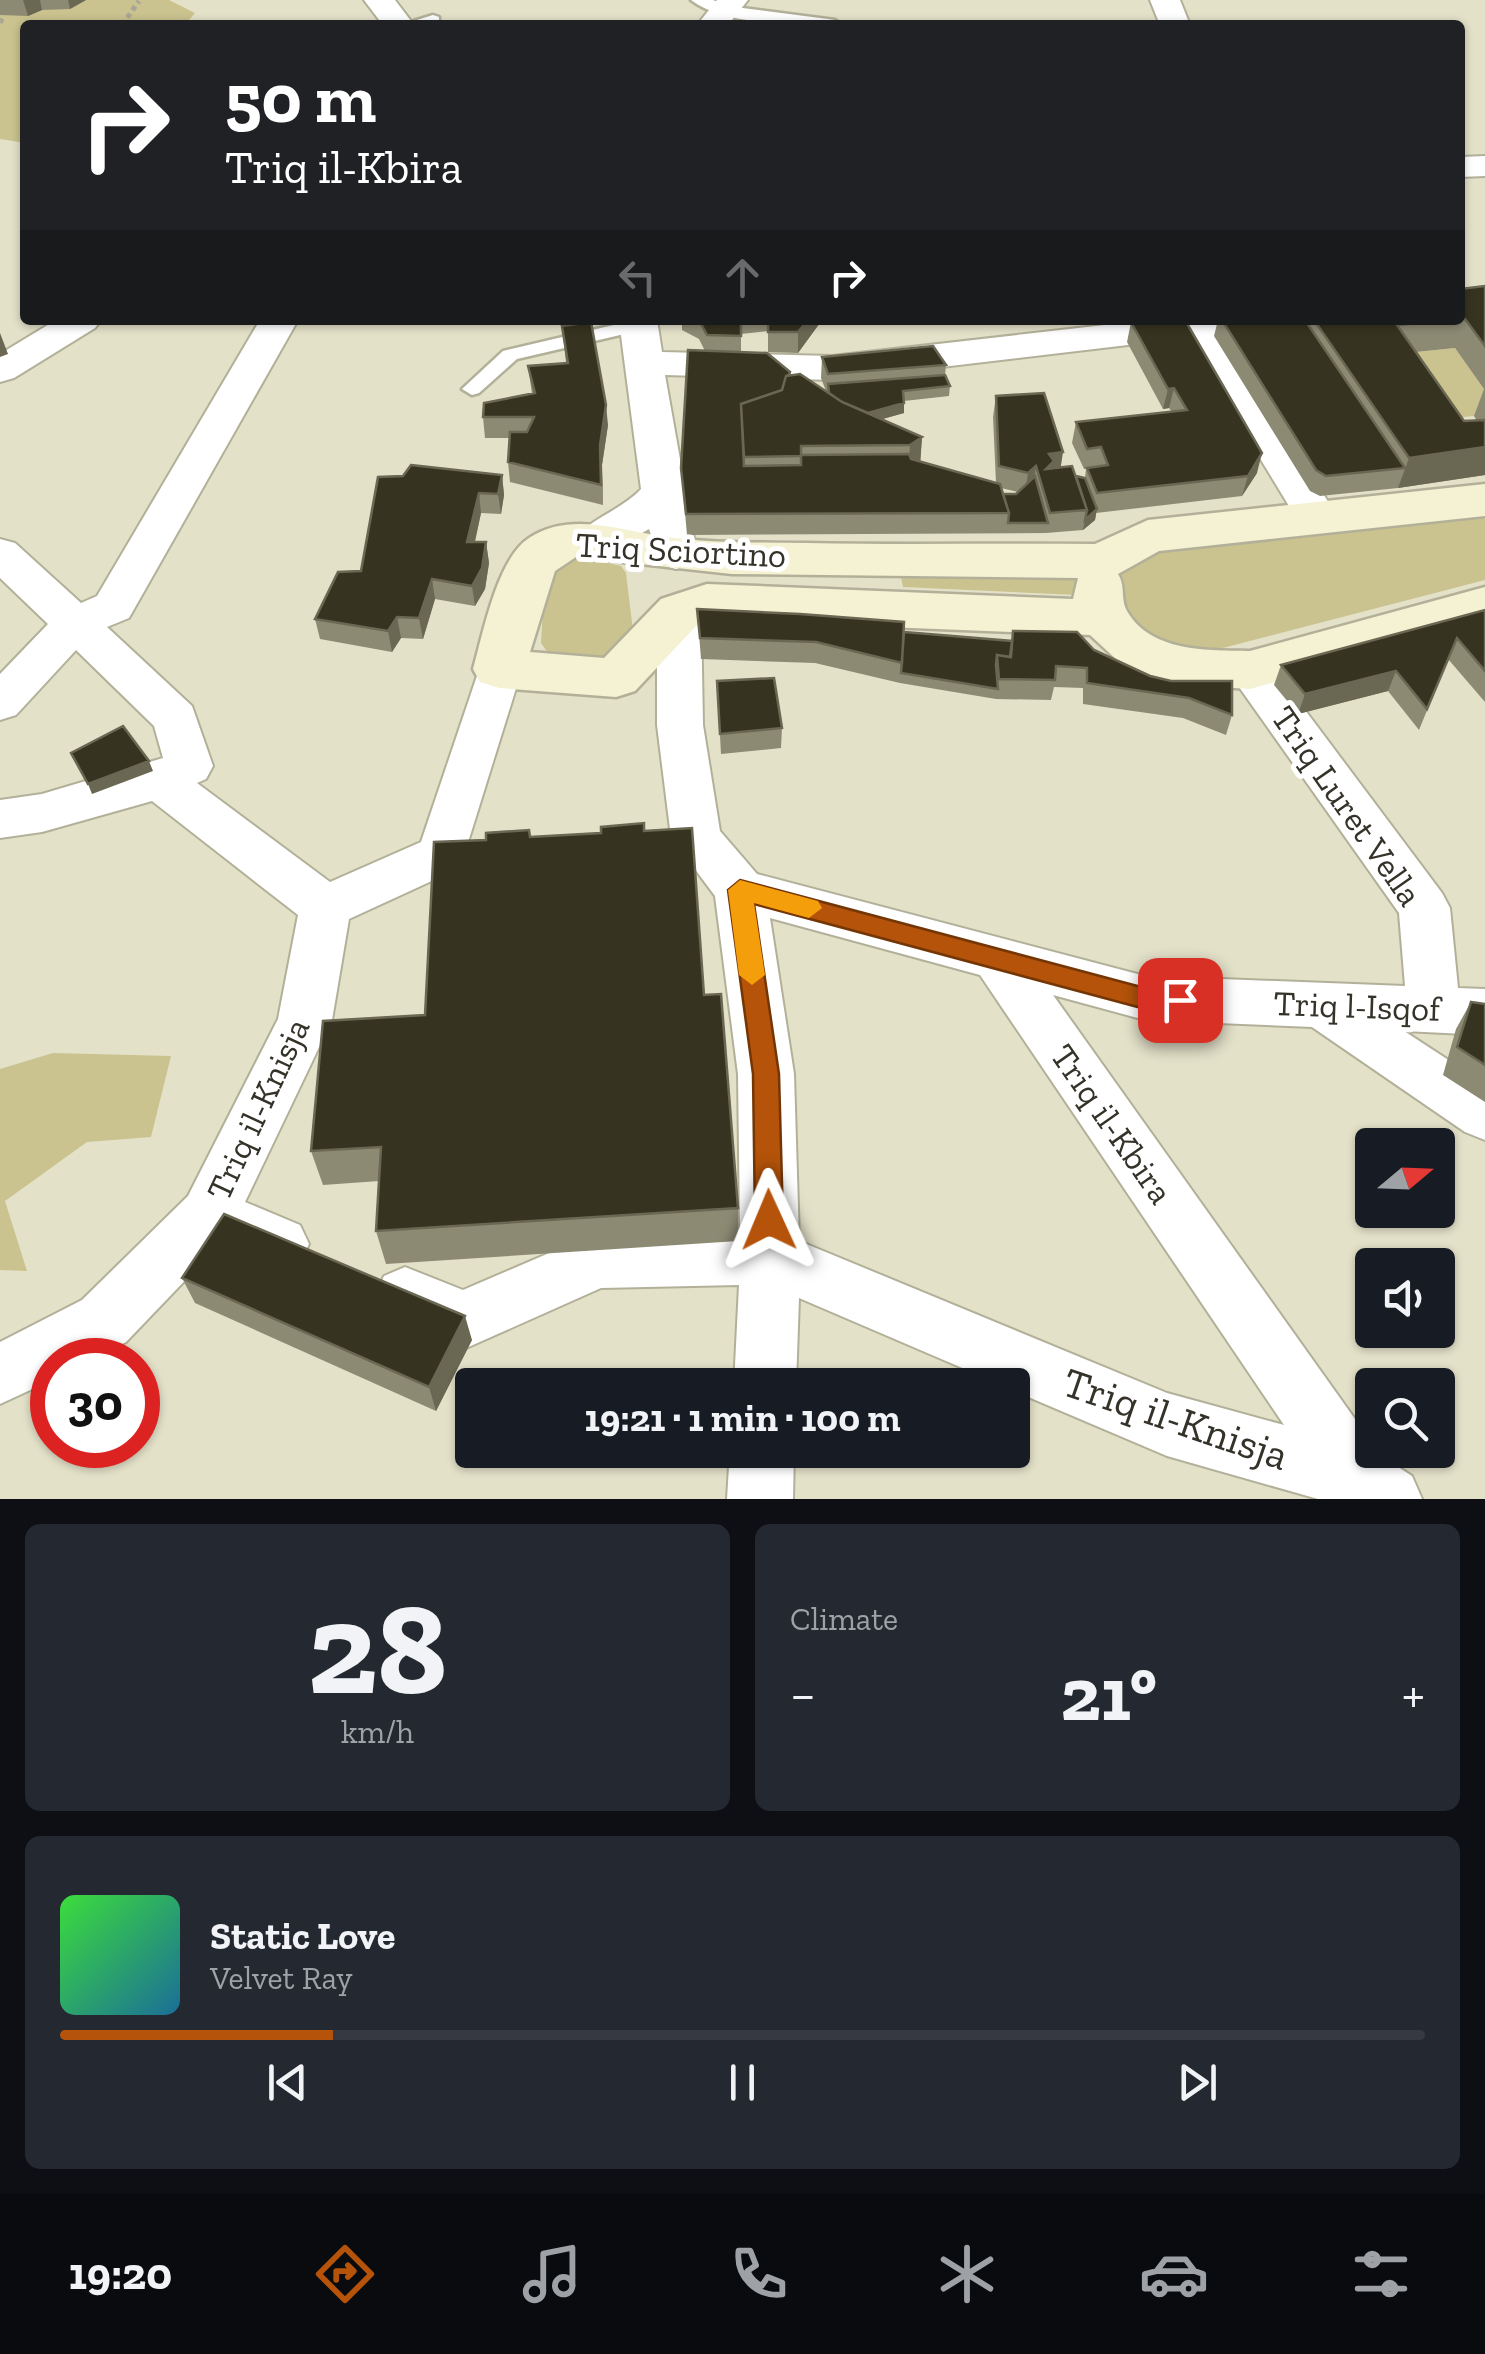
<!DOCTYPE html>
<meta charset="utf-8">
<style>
:root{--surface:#171b24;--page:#242831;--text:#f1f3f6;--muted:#9ea1a6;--line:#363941;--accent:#b45309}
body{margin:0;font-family:"Zilla Slab",serif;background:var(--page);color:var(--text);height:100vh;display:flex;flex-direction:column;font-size:38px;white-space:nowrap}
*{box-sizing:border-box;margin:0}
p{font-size:32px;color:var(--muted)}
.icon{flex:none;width:55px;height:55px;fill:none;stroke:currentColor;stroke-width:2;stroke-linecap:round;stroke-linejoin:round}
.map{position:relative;height:1499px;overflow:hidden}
.drawer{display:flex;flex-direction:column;gap:25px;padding:25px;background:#0d0f14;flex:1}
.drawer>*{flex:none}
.hud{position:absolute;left:20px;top:20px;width:1445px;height:305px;border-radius:10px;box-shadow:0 2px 8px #0004;background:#202124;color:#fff;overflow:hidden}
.needle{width:65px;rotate:71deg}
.fabs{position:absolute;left:1355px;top:1128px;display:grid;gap:20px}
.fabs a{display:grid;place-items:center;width:100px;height:100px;border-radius:10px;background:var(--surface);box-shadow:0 2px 8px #0004;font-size:50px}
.speed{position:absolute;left:30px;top:1338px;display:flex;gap:20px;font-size:50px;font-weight:700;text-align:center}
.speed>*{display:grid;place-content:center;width:130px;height:130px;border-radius:50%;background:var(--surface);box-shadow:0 2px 8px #0004;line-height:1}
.speed .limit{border:15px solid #d22;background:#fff;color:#111}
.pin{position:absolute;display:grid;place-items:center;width:85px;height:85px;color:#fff;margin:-42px;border-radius:20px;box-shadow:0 5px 15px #0006}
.me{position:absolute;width:110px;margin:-55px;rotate:359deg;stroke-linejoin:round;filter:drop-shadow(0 0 8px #0008)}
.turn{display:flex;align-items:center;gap:35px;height:210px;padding:0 40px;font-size:45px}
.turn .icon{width:130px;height:130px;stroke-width:2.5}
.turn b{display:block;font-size:70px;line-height:85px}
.lanes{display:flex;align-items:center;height:95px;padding:0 40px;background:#0003;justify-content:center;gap:50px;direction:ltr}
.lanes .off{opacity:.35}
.big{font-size:75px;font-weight:700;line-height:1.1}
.drawer .card{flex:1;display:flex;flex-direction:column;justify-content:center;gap:15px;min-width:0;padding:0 35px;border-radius:15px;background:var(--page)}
.drawer .dial{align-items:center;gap:0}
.dial b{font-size:130px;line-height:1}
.song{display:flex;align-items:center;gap:30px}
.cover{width:120px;height:120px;border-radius:15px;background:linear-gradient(135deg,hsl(120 70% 55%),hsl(200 70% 35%))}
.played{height:10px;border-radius:5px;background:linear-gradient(90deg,var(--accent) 20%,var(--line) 20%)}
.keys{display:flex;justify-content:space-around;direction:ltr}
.heat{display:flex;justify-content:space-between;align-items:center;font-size:55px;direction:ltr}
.drawer .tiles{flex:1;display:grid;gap:25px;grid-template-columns:1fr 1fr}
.card:last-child{grid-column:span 2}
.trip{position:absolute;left:455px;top:1368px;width:575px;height:100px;border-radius:10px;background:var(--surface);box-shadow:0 2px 8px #0004;font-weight:700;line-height:100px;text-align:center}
.tab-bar{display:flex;height:160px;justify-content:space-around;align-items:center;background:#090b0e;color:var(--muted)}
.tab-bar .icon{width:70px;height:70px}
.tab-bar .active{color:var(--accent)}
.tab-bar b{font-size:45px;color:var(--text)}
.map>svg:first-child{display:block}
</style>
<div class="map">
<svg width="1485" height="1499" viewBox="0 0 1485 1499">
<rect width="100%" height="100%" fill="#e4e1c9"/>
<path fill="#cac38f" d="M 0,0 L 169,0 L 195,13 L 185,25 L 25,25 L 25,143 L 0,139 Z
M 1455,348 L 1485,390 L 1485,415 L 1432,420 L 1388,355 Z
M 1485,508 L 1485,580 L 1215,650 L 1173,649 L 1130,630 L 1108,578 L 1142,549 Z
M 577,556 L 621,566 L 626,573 L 634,639 L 616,660 L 550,656 L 541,643 L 545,574 Z
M 900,573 L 1079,580 L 1078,595 L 903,587 Z
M 53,1053 L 171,1056 L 151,1137 L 87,1142 L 5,1201 L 27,1271 L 0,1270 L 0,1069 Z"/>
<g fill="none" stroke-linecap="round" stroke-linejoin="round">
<g stroke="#b3b099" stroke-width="5">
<path id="lane" d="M 691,0 L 713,0 L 727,6 L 835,20 L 843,25 C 802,25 724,26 691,0 Z
M 433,15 L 439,17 L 439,23 L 401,25 Z
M 635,320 L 649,325 L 646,329 L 517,359 L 479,393 L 472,395 L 462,389 L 503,351 Z"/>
</g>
<g stroke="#b3b099" stroke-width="4">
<path id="street" d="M 364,0 L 395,0 L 414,25 L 383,25 Z
M 717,0 L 748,0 L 728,25 L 697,25 Z
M 1150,0 L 1180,0 L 1190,25 L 1160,25 Z
M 1485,156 L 1485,176 L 1460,177 L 1460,157 Z
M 56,320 L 101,320 L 95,328 L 14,378 L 0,382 L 0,354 Z
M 260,320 L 298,320 L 129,618 L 107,627 L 192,706 L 213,766 L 206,779 L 197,783 L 330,882 L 421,842 L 483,658 L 499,653 L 515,658 L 522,669 L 460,868 L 349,919 L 332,1020 L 245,1202 L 300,1225 L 309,1244 L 300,1263 L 279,1271 L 218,1246 L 126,1342 L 90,1360 L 52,1360 L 52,1380 L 0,1404 L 0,1342 L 82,1300 L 188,1196 L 278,1019 L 298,915 L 152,801 L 42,832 L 0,838 L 0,800 L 42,794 L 163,758 L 154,726 L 76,650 L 16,715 L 0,720 L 0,674 L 48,624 L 0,578 L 0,539 L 15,543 L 81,603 L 97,596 Z
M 619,320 L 657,320 L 662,352 L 832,356 L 1149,320 L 1266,320 L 1260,328 L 1222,334 L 1339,519 L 1333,529 L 1318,533 L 1303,529 L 1187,338 L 832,380 L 665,375 L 697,555 L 691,565 L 676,569 L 661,565 L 649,529 C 626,542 606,559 579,552 L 573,542 C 586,520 622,510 641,489 Z
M 679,597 L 695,601 L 701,612 L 703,725 L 720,831 L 757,874 L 1145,976 L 1405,986 L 1399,913 L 1227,670 L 1234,658 L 1250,654 L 1266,658 L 1442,893 L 1450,908 L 1458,988 L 1485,989 L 1485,1035 L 1404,1031 L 1485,1084 L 1485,1140 L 1465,1132 L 1312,1027 L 1145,1020 L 1053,995 L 1372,1443 L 1372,1450 L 1412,1476 L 1422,1499 L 1318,1499 L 1167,1456 L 1012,1390 L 1012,1385 L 1002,1385 L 799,1298 L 796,1385 L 734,1385 L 739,1285 L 601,1288 L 464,1349 L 384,1316 L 375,1296 L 384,1276 L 405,1267 L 463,1290 L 598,1232 L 740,1230 L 738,1074 L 715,896 L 671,837 L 657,725 L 657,612 L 663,601 ZM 770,918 L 980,975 L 1284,1425 L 1167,1393 L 799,1241 L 794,1074 Z
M 730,1450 L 794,1450 L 793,1499 L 727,1499 Z"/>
</g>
<g stroke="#b3b099" stroke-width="5">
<path id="secondary" d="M 1485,484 L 1485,516 L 1159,551 L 1118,574 C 1126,586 1120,599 1127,611 C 1151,653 1210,650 1250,651 L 1485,587 L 1485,623 L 1250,689 L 1188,685 L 1147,674 L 1117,660 L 1090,635 L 710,620 L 697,625 L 635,691 L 616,697 L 499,688 L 480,682 L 473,669 C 483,634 497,559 529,538 C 569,511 619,530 662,536 C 709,544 759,542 806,543 C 903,545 999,543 1095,544 L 1148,520 ZM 576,557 L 732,574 L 1078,578 L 1073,599 L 707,584 L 661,599 L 604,658 L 530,652 L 555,571 Z"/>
</g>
<path stroke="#a9a693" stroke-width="5" stroke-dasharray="5 4" stroke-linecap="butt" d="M 0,23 L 3,17
M 122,25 L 139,1"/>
<use href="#lane" fill="#fff" fill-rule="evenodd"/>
<use href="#street" fill="#fff" fill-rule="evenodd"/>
<use href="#secondary" fill="#f5f1d3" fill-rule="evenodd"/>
</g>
<path fill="#8d8a74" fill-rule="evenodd" d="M 0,0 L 86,0 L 70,9 L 42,10 L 28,16 L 0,15 Z
M 1485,286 L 1485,475 L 1398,488 L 1320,496 L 1310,491 L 1214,336 L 1218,320 L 1460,320 L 1460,289 ZM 1455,348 L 1484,389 L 1474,416 L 1477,421 L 1464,421 L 1416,352 Z
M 682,320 L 822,320 L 798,353 L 768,352 L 768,331 L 741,334 L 741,352 L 826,391 L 821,378 L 822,357 L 946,365 L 945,375 L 950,386 L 949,396 L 904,401 L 904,413 L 882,419 L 922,437 L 920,462 L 996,483 L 993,417 L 996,396 L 1061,467 L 1076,476 L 1085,478 L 1086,469 L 1084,469 L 1072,443 L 1076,422 L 1172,412 L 1169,408 L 1163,409 L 1127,342 L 1131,322 L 1257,473 L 1242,496 L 1096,513 L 1095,520 L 1083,530 L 1046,533 L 687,535 L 681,468 L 705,351 L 699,339 L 682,330 ZM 1001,488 L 1018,492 L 1016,494 L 1003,494 Z
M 562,326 L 608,425 L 602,465 L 603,505 L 510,482 L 508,462 L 510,438 L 485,438 L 483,417 L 532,394 L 528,366 L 566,363 Z
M 502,475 L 504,495 L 501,514 L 481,513 L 475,542 L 486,542 L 489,563 L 485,589 L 475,606 L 435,599 L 423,639 L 401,638 L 392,652 L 320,639 L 315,619 L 361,571 Z
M 697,609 L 904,632 L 1094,650 L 1232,715 L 1226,735 L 1183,718 L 1083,704 L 1083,688 L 1054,687 L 1051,700 L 996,699 L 900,683 L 815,663 L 701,659 Z
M 1485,610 L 1485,702 L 1448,659 L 1419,730 L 1388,691 L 1298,714 L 1274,685 L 1281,665 Z
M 717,681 L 782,728 L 781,748 L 721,754 Z
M 644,831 L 704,995 L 738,1208 L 738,1241 L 386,1264 L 376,1231 L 379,1181 L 323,1185 L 311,1151 L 425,1015 L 530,837 Z
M 1471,1002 L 1485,1004 L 1485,1102 L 1443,1075 L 1456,1029 Z
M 182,1278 L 472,1340 L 436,1411 L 195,1303 Z"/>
<path fill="#6a6753" d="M 23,0 L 40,0 L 42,10 L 28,16 Z
M 68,0 L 86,0 L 70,9 Z
M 808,320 L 822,320 L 798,353 L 798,332 Z
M 0,333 L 8,354 L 0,357 Z
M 1174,388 L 1169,408 L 1163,409 L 1168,389 Z
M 904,403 L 904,413 L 840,431 L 841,421 Z
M 606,405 L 608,425 L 602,465 L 603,505 L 600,445 Z
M 922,437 L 920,467 L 908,474 L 910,445 Z
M 1485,447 L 1485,475 L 1398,488 L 1409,458 Z
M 1063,452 L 1060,472 L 1043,489 L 1049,454 Z
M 1262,453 L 1257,473 L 1242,496 L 1248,476 Z
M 1036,466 L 1033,486 L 1025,493 L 1028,473 Z
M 502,475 L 504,495 L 501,514 L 498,494 Z
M 479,493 L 481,513 L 470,563 L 467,542 Z
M 1097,509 L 1095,520 L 1083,530 L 1085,520 Z
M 486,542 L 489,563 L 485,589 L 475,606 L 472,586 Z
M 432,579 L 435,599 L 423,639 L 419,618 Z
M 397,617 L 401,638 L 392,652 L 388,631 Z
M 1396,671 L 1388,691 L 1298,714 L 1305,694 Z
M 149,761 L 153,771 L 92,794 L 88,784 Z
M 465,1316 L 472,1340 L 436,1411 L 429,1387 Z"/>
<path fill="#363320" stroke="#6a6753" stroke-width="2.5" d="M 1485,286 L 1485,346 L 1465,319 L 1460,319 L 1460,289 Z
M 699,320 L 741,320 L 741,336 L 707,335 Z
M 768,320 L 808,320 L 798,332 L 768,332 Z
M 1152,320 L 1185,320 L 1262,453 L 1248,476 L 1097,493 L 1087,468 L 1108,465 L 1101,447 L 1087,449 L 1076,422 L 1187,410 L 1174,388 L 1168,389 L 1131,322 Z
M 1222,320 L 1305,320 L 1405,468 L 1326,476 L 1316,470 Z
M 1314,320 L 1450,320 L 1397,325 L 1464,421 L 1485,420 L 1485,447 L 1409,458 Z
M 591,322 L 606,405 L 600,445 L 601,485 L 508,462 L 510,432 L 527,432 L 534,417 L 483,417 L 484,403 L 535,393 L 528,366 L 568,363 L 562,326 Z
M 933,346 L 946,365 L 828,374 L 822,357 Z
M 688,350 L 767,353 L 790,372 L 789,375 L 786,376 L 782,390 L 741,404 L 744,466 L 801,465 L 801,455 L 909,454 L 911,459 L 1000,484 L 1009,513 L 686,514 L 681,468 Z
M 800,374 L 842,402 L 922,437 L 910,445 L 801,446 L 801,456 L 744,457 L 741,404 L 782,390 L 786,376 Z
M 945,375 L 950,386 L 903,391 L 904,403 L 868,413 L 842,402 L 829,393 L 828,384 Z
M 1044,393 L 1063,452 L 1049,454 L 1054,461 L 1046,469 L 1072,466 L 1087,510 L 1050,513 L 1036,466 L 1028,473 L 999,466 L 996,396 Z
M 411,465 L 502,475 L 498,494 L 479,493 L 467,542 L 486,542 L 482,568 L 472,586 L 432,579 L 419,618 L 397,617 L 388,631 L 315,619 L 338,572 L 361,571 L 378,477 L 403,476 Z
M 1035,476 L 1048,523 L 1008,523 L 1009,513 L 1003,494 L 1016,494 Z
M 1076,476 L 1085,478 L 1097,509 L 1085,520 L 1087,510 Z
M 697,609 L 800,614 L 904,622 L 902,663 L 816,642 L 700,638 Z
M 1485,610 L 1485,671 L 1457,638 L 1427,709 L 1396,671 L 1305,694 L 1281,665 Z
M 1013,631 L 1077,632 L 1094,650 L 1150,676 L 1171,681 L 1232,681 L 1232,715 L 1189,698 L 1087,683 L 1087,668 L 1056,666 L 1055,680 L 999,679 L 997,655 L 1011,657 Z
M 904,632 L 1012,641 L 1010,657 L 997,655 L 996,665 L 998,689 L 901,673 Z
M 774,678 L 782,728 L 720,734 L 717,681 Z
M 123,726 L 149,761 L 88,784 L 71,753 Z
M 644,823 L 644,831 L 692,828 L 704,995 L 721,994 L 738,1208 L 376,1231 L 381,1147 L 311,1151 L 323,1021 L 425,1015 L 434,842 L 486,840 L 486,833 L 529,830 L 530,837 L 601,833 L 601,827 Z
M 1471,1002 L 1485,1004 L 1485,1065 L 1457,1047 Z
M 224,1214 L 465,1316 L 429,1387 L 182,1278 Z"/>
<path fill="#b45309" stroke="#753606" stroke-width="2.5" d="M 740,880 L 1145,988 L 1180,989 L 1193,1000 L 1180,1010 L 1145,1009 L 754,904 L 779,1074 L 783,1220 L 779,1230 L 769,1233 L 759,1230 L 755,1220 L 753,1074 L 728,890 Z"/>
<path fill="#f59e0b" d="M 740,880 L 818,901 L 822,908 L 809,918 L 754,903 L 765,975 L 752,985 L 739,975 L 728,890 Z"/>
<g text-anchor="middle" stroke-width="10" stroke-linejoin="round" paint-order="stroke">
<g font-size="35" fill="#343229" stroke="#fff">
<text transform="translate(681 550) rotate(3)" y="12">Triq Sciortino</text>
<text transform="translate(1347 806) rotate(55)" y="12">Triq Luret Vella</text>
<text transform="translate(1357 1006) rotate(2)" y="12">Triq l-Isqof</text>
<text transform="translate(258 1109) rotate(-65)" y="12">Triq il-Knisja</text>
<text transform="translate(1112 1124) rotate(55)" y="12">Triq il-Kbira</text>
</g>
<g font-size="42" fill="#343229" stroke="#fff">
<text transform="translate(1176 1418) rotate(19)" y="15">Triq il-Knisja</text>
</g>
</g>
</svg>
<div class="fabs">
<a><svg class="needle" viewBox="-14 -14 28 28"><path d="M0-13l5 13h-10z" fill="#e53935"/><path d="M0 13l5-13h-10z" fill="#9ea1a6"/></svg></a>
<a><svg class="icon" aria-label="sound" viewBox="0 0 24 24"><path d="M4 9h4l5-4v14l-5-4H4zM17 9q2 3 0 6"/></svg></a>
<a><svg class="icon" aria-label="search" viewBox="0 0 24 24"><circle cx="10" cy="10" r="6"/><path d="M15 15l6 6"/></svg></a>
</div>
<div class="speed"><div class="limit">30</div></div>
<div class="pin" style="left:1180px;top:1000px;background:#d93025"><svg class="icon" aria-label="arrive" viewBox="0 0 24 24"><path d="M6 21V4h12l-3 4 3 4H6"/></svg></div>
<svg class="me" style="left:769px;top:1220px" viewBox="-20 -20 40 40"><path d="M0-17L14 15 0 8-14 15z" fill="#b45309" stroke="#fff" stroke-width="4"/></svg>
<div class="trip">19:21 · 1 min · 100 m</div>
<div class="hud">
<div class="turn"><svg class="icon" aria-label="right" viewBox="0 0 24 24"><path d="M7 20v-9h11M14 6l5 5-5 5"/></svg><div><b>50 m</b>Triq il-Kbira</div></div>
<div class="lanes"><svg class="icon off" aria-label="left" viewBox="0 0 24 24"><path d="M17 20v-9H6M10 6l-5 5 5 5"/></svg><svg class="icon off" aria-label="ahead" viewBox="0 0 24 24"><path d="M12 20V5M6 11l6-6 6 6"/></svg><svg class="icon" aria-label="right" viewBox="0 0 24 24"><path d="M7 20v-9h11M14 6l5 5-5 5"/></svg></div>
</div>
</div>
<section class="drawer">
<div class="tiles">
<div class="card dial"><b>28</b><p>km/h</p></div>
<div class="card"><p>Climate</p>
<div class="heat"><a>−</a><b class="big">21°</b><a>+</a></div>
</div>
<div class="card">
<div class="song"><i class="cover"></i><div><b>Static Love</b><p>Velvet Ray</p></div></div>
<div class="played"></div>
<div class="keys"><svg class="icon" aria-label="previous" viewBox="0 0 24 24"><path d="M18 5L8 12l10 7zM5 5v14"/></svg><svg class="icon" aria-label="pause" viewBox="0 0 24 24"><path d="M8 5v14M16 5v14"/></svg><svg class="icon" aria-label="next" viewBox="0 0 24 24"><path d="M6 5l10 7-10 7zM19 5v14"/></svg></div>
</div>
</div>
</section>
<nav class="tab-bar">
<b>19:20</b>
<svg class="icon active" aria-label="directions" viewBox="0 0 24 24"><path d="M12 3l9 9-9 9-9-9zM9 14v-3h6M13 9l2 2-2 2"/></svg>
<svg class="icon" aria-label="music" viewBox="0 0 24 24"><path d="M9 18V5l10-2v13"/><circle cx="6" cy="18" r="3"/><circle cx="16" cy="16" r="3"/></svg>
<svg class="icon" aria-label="phone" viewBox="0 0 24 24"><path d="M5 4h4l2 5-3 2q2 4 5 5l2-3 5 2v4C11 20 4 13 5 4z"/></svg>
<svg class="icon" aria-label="climate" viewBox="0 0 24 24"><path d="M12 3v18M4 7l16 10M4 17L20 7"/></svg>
<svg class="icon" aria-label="car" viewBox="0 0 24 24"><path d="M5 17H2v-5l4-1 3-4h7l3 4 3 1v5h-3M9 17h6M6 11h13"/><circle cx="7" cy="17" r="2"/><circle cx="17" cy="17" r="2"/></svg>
<svg class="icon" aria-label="filters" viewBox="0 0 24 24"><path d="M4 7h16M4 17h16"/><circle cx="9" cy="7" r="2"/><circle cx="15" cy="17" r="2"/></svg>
</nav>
